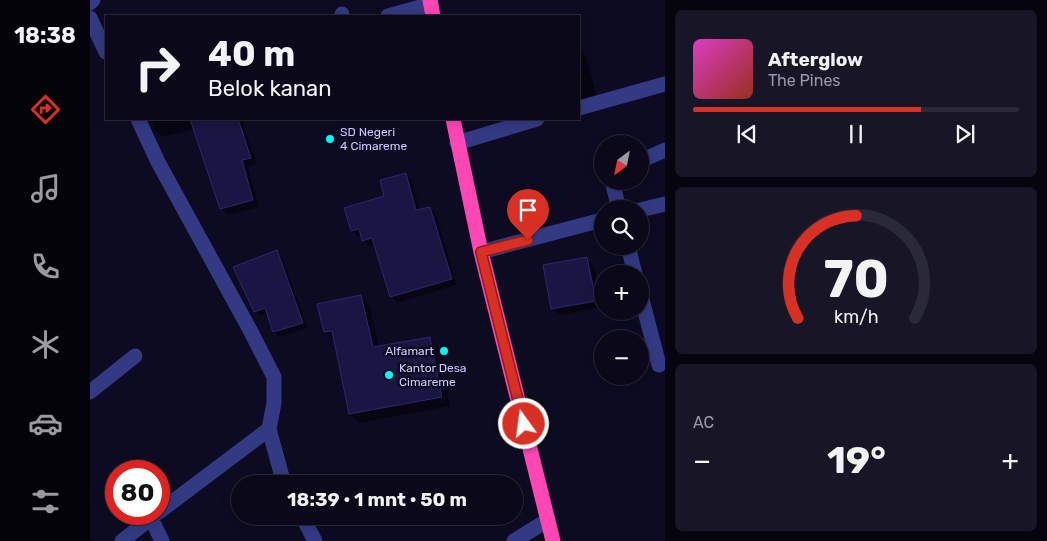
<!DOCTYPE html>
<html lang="id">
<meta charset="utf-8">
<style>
:root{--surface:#0a0819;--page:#181626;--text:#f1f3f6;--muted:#999aa2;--line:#2a2938;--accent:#d93025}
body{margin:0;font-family:Rubik,sans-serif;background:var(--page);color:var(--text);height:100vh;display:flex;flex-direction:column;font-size:19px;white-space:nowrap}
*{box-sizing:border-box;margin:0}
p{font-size:16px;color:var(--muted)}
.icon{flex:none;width:28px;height:28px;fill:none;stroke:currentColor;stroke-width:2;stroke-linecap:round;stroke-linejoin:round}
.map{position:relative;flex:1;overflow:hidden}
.panel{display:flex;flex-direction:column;gap:10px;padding:10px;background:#06040e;width:382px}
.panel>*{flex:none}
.hud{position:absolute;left:15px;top:15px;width:475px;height:105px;border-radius:0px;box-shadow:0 2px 12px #0003,0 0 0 1px var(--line);background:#0a0819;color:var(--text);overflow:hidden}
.needle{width:32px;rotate:212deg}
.fabs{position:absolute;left:504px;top:135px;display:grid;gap:10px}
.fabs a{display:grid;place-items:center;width:55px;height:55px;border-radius:50%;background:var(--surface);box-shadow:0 2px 12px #0003,0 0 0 1px var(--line);font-size:25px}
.speed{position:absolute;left:15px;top:460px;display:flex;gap:10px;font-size:25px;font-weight:700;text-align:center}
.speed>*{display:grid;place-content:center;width:65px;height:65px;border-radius:50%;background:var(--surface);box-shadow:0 2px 12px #0003,0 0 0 1px var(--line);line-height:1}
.speed .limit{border:8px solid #d22;background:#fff;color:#111}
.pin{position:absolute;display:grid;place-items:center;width:42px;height:42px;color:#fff;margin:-51px -21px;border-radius:50% 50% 50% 0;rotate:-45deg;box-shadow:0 0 5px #0007}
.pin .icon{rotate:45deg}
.me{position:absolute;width:55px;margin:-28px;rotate:346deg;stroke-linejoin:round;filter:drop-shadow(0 0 4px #0008)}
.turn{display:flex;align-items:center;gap:18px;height:105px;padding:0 20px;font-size:22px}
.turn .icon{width:65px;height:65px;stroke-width:2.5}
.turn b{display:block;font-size:35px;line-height:42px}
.big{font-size:38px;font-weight:700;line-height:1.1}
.panel .card{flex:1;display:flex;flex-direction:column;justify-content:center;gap:8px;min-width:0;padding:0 18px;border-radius:8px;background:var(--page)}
.panel .dial{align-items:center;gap:0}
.dial svg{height:130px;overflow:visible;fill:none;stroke:var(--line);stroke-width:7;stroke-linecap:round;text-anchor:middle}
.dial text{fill:var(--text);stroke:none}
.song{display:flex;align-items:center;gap:15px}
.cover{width:60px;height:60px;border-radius:8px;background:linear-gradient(135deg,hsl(310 70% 55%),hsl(10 70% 35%))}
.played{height:5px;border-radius:2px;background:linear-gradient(90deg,var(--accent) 70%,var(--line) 70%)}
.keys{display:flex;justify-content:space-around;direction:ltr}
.heat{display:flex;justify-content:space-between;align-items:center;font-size:28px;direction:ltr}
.trip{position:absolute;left:141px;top:475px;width:292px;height:50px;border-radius:25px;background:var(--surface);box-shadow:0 2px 12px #0003,0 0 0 1px var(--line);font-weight:700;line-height:50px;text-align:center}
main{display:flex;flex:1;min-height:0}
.dock{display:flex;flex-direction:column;width:90px;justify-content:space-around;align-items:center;background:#04030a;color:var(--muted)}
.dock .icon{width:35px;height:35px}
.dock .active{color:var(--accent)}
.dock b{font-size:22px;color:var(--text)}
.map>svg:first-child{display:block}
</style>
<main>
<nav class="dock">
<b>18:38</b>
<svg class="icon active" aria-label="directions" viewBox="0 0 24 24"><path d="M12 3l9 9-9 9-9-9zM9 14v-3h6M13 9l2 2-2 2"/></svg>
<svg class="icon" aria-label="music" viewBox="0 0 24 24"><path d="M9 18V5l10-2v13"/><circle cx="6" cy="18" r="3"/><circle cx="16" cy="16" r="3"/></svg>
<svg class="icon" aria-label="phone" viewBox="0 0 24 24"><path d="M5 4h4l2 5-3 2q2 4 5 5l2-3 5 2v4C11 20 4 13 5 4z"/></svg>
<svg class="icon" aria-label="climate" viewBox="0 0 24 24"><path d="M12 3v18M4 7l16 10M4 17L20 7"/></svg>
<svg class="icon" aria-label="car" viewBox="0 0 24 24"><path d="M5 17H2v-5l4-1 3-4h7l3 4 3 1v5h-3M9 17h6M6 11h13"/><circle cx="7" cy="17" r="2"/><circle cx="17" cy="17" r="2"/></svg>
<svg class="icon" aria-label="filters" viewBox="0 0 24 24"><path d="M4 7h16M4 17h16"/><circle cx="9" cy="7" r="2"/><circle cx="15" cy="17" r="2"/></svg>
</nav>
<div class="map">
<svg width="575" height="541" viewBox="0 0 575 541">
<rect width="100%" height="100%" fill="#0d0b21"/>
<path fill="#0007" d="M 489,49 L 496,56 L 508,100 L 489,105 Z
M 60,119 L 152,119 L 167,164 L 158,167 L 169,207 L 137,215 L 131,208 L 105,129 L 72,137 L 65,130 Z
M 316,174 L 322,180 L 330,211 L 340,208 L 346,214 L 367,285 L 307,303 L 301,296 L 285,244 L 279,246 L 273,240 L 272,236 L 268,237 L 262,231 L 255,208 L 296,197 Z
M 187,252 L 192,257 L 218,328 L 190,337 L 184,332 L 179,313 L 170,316 L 165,311 Z
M 497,259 L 504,266 L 512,307 L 469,315 L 462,308 Z
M 271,296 L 280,306 L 289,347 L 340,338 L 349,347 L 360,406 L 269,423 L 260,414 L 245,341 L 235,332 Z"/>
<path fill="#1a1643" stroke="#2d2770" d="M 100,119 L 148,119 L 161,158 L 152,160 L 163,200 L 130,209 Z
M 316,173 L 326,210 L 340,207 L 362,279 L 300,297 L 282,238 L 272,241 L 269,229 L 261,231 L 254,208 L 294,196 L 290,180 Z
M 187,250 L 213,323 L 183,332 L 175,308 L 164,312 L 143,267 Z
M 497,257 L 506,301 L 461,309 L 453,265 Z
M 271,295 L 283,347 L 340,337 L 352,397 L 259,414 L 242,331 L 234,332 L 227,304 Z"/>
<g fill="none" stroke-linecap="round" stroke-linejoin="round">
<path stroke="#333a83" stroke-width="15" d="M 252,14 L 252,16
M 298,16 L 341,4
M 489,108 L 575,84
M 367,143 L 447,119
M 550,161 L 575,150
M 522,181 L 529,209
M 550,210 L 575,204
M 538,246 L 545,274
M 391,252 L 512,220
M 550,292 L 569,365
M 424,541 L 458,520"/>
<path stroke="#333a83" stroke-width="15" d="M 0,3 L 3,0
M 0,18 L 16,52
M 48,119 L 68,162 L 160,330 L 184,377 L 184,403 L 179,429 L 194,484
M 0,392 L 45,356
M 69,512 L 179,429
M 212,516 L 225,541
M 61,518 L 72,541
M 32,541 L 66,514"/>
<path stroke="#ff46b5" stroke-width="15" d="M 340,0 L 343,16
M 363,119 L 391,252 L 463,541"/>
</g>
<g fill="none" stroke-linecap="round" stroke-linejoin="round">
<g stroke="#8d1f18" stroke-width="12">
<path id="route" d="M 434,424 L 391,252 L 438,240"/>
</g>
<use href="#route" stroke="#d93025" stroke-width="9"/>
</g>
<g fill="#00f6f2" stroke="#0d0b21" stroke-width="2">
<circle cx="240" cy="139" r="5"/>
<circle cx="354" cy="351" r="5"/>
<circle cx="299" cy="375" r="5"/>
</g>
<g text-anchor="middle" stroke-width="5" stroke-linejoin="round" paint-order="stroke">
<g font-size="12" fill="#cbcbff" stroke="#0d0b21" text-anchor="start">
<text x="250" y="136">SD Negeri<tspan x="250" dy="14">4 Cimareme</tspan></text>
<text x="344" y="355" text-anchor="end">Alfamart</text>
<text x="309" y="372">Kantor Desa<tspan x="309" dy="14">Cimareme</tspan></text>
</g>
</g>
</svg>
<div class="fabs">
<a><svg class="needle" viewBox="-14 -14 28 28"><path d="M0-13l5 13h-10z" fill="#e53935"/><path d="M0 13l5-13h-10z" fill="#999aa2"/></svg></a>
<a><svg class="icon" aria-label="search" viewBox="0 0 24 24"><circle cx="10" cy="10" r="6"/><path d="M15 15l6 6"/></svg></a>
<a>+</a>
<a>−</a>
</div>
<div class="speed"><div class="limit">80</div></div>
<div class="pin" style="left:438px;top:240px;background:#d93025"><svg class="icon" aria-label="arrive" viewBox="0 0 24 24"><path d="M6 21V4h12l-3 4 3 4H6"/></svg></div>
<svg class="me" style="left:434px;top:424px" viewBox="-20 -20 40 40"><circle r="17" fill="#d93025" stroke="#fff" stroke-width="3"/><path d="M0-11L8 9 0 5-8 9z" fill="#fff"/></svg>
<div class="trip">18:39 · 1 mnt · 50 m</div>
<div class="hud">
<div class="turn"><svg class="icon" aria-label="right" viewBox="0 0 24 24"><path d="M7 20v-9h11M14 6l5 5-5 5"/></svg><div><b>40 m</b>Belok kanan</div></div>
</div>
</div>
<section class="panel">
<div class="card">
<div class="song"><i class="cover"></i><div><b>Afterglow</b><p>The Pines</p></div></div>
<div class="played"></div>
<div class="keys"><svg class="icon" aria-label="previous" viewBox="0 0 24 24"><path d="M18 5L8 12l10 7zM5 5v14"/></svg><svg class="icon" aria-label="pause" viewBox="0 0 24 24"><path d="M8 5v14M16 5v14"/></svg><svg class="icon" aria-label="next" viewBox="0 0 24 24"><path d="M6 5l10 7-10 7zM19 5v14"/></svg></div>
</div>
<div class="card dial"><svg viewBox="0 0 100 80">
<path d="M14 69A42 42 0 1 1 86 69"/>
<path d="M14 69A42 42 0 0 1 50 6" stroke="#d93025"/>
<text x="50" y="56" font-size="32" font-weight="700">70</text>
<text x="50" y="72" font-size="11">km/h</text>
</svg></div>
<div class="card"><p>AC</p>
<div class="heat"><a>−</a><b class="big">19°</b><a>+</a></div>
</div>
</section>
</main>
